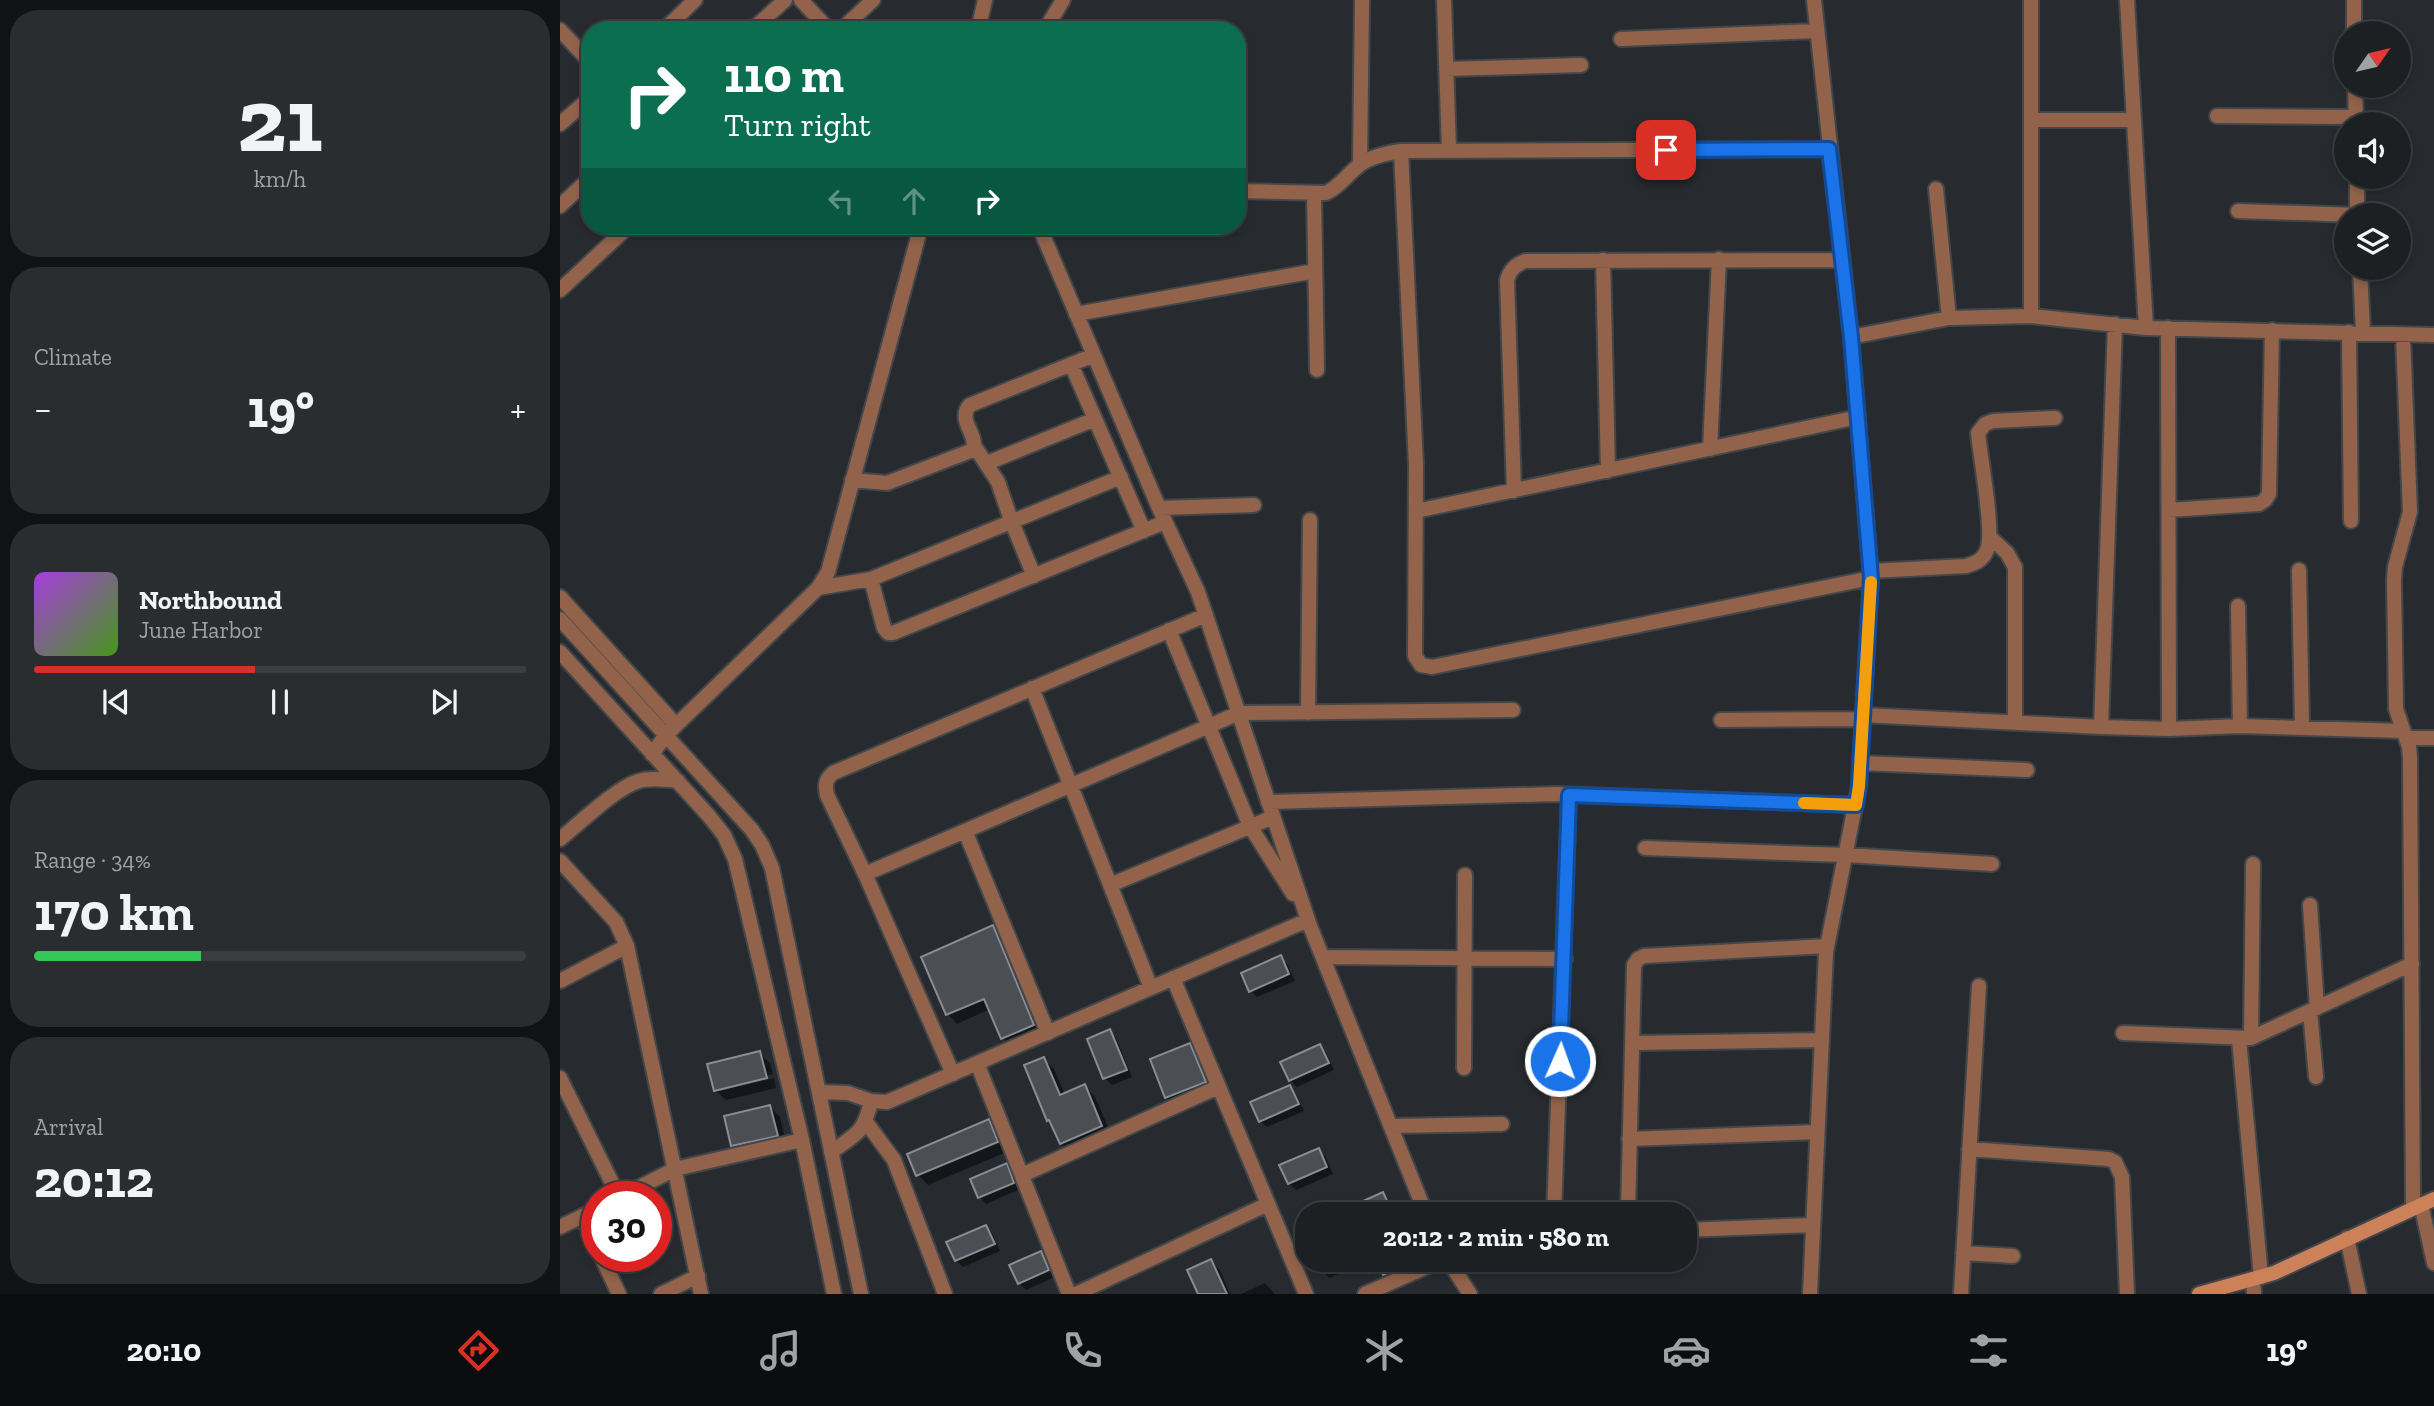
<!DOCTYPE html>
<meta charset="utf-8">
<style>
:root{--surface:#1d2023;--page:#2a2d30;--text:#f1f3f6;--muted:#a0a3a6;--line:#3b3e41;--accent:#d93025}
body{margin:0;font-family:"Zilla Slab",serif;background:var(--page);color:var(--text);height:100vh;display:flex;flex-direction:column;font-size:26px;white-space:nowrap}
*{box-sizing:border-box;margin:0}
p{font-size:23px;color:var(--muted)}
.icon{flex:none;width:38px;height:38px;fill:none;stroke:currentColor;stroke-width:2;stroke-linecap:round;stroke-linejoin:round}
.map{position:relative;flex:1;overflow:hidden}
.sheet{display:flex;flex-direction:column;gap:10px;padding:10px;background:#101213;width:560px}
.sheet>*{flex:none}
.hud{position:absolute;left:21px;top:21px;width:665px;height:214px;border-radius:28px;box-shadow:0 4px 10px #0003,0 0 0 2px var(--line);background:#0b6e4f;color:#fff;overflow:hidden}
.needle{width:46px;rotate:56deg}
.tools{position:absolute;left:1774px;top:21px;display:grid;gap:14px}
.tools a{display:grid;place-items:center;width:77px;height:77px;border-radius:50%;background:var(--surface);box-shadow:0 4px 10px #0003,0 0 0 2px var(--line);font-size:35px}
.speed{position:absolute;left:21px;top:1181px;display:flex;gap:14px;font-size:35px;font-weight:700;text-align:center}
.speed>*{display:grid;place-content:center;width:91px;height:91px;border-radius:50%;background:var(--surface);box-shadow:0 4px 10px #0003,0 0 0 2px var(--line);line-height:1}
.speed .limit{border:10px solid #d22;background:#fff;color:#111}
.pin{position:absolute;display:grid;place-items:center;width:60px;height:60px;color:#fff;margin:-30px;border-radius:14px;box-shadow:0 4px 10px #0006}
.me{position:absolute;width:77px;margin:-38px;rotate:2deg;stroke-linejoin:round;filter:drop-shadow(0 0 5px #0008)}
.turn{display:flex;align-items:center;gap:24px;height:147px;padding:0 28px;font-size:32px}
.turn .icon{width:91px;height:91px;stroke-width:2.5}
.turn b{display:block;font-size:49px;line-height:60px}
.lanes{display:flex;align-items:center;height:66px;padding:0 28px;background:#0003;justify-content:center;gap:35px;direction:ltr}
.lanes .off{opacity:.35}
.big{font-size:52px;font-weight:700;line-height:1.1}
.sheet .card{flex:1;display:flex;flex-direction:column;justify-content:center;gap:10px;min-width:0;padding:0 24px;border-radius:28px;background:var(--page)}
.sheet .dial{align-items:center;gap:0}
.dial b{font-size:91px;line-height:1}
.song{display:flex;align-items:center;gap:21px}
.cover{width:84px;height:84px;border-radius:10px;background:linear-gradient(135deg,hsl(280 70% 55%),hsl(100 70% 35%))}
.played{height:7px;border-radius:4px;background:linear-gradient(90deg,var(--accent) 45%,var(--line) 45%)}
.keys{display:flex;justify-content:space-around;direction:ltr}
.heat{display:flex;justify-content:space-between;align-items:center;font-size:38px;direction:ltr}
.charge{height:10px;border-radius:5px;background:linear-gradient(90deg,#34c759 34%,var(--line) 0)}
.trip{position:absolute;left:735px;top:1202px;width:402px;height:70px;border-radius:28px;background:var(--surface);box-shadow:0 4px 10px #0003,0 0 0 2px var(--line);font-weight:700;line-height:70px;text-align:center}
.menu{display:flex;height:112px;justify-content:space-around;align-items:center;background:#0c0d0e;color:var(--muted)}
.menu .icon{width:49px;height:49px}
.menu .on{color:var(--accent)}
.menu b{font-size:32px;color:var(--text)}
main{display:flex;flex:1;min-height:0}
.map>svg:first-child{display:block}
</style>
<main>
<section class="sheet">
<div class="card dial"><b>21</b><p>km/h</p></div>
<div class="card"><p>Climate</p>
<div class="heat"><a>−</a><b class="big">19°</b><a>+</a></div>
</div>
<div class="card">
<div class="song"><i class="cover"></i><div><b>Northbound</b><p>June Harbor</p></div></div>
<div class="played"></div>
<div class="keys"><svg class="icon" aria-label="previous" viewBox="0 0 24 24"><path d="M18 5L8 12l10 7zM5 5v14"/></svg><svg class="icon" aria-label="pause" viewBox="0 0 24 24"><path d="M8 5v14M16 5v14"/></svg><svg class="icon" aria-label="next" viewBox="0 0 24 24"><path d="M6 5l10 7-10 7zM19 5v14"/></svg></div>
</div>
<div class="card"><p>Range · 34%</p><b class="big">170 km</b><div class="charge"></div></div>
<div class="card"><p>Arrival</p><b class="big">20:12</b></div>
</section>
<div class="map">
<svg width="1874" height="1294" viewBox="0 0 1874 1294">
<rect width="100%" height="100%" fill="#272b2f"/>
<path fill="#0007" d="M 433,927 L 442,937 L 483,1034 L 453,1048 L 443,1038 L 430,1009 L 397,1024 L 388,1014 Z
M 720,957 L 727,964 L 735,981 L 697,997 L 691,991 Z
M 550,1031 L 556,1038 L 572,1077 L 552,1085 L 545,1078 L 529,1040 Z
M 630,1045 L 640,1056 L 655,1092 L 617,1108 L 607,1097 L 592,1060 Z
M 760,1046 L 766,1053 L 774,1070 L 737,1087 L 730,1080 Z
M 199,1053 L 210,1063 L 213,1074 L 160,1087 L 160,1091 L 214,1078 L 216,1088 L 166,1100 L 155,1090 Z
M 484,1059 L 494,1069 L 505,1095 L 525,1086 L 535,1097 L 552,1136 L 511,1153 L 501,1143 L 494,1125 L 488,1120 Z
M 729,1087 L 736,1094 L 744,1111 L 707,1127 L 700,1121 Z
M 210,1107 L 220,1117 L 227,1146 L 183,1156 L 173,1145 Z
M 429,1121 L 439,1131 L 447,1152 L 368,1185 L 358,1175 Z
M 758,1150 L 765,1156 L 773,1174 L 736,1190 L 729,1183 Z
M 446,1165 L 453,1172 L 460,1189 L 426,1204 L 420,1197 L 412,1180 Z
M 823,1195 L 829,1201 L 835,1214 L 787,1214 L 786,1211 Z
M 426,1227 L 432,1233 L 440,1251 L 403,1267 L 396,1260 Z
M 481,1253 L 488,1259 L 495,1277 L 466,1290 L 459,1283 Z
M 758,1260 L 806,1260 L 806,1262 L 769,1278 L 763,1271 Z
M 818,1260 L 853,1260 L 857,1270 L 831,1281 L 825,1274 Z
M 651,1261 L 660,1270 L 670,1294 L 640,1294 Z
M 705,1283 L 715,1294 L 681,1294 Z"/>
<path fill="#4b4f54" stroke="#898d93" stroke-width="2" d="M 433,925 L 474,1025 L 441,1039 L 424,999 L 386,1015 L 361,957 Z
M 721,955 L 729,974 L 689,992 L 681,973 Z
M 550,1029 L 567,1070 L 543,1079 L 527,1039 Z
M 630,1043 L 646,1082 L 605,1098 L 590,1059 Z
M 760,1044 L 769,1063 L 729,1081 L 720,1062 Z
M 200,1051 L 207,1078 L 154,1091 L 147,1064 Z
M 484,1057 L 500,1095 L 525,1084 L 542,1126 L 500,1144 L 489,1120 L 487,1121 L 464,1065 Z
M 730,1085 L 739,1104 L 699,1122 L 690,1102 Z
M 210,1105 L 218,1136 L 171,1146 L 164,1116 Z
M 429,1119 L 438,1142 L 356,1176 L 347,1154 Z
M 759,1148 L 767,1167 L 728,1184 L 719,1165 Z
M 447,1163 L 454,1183 L 418,1198 L 410,1179 Z
M 823,1192 L 833,1214 L 774,1214 Z
M 426,1225 L 435,1244 L 395,1261 L 386,1242 Z
M 481,1251 L 489,1270 L 458,1284 L 449,1265 Z
M 651,1259 L 667,1294 L 638,1294 L 627,1270 Z
M 816,1260 L 858,1260 L 823,1275 Z"/>
<g fill="none" stroke-linecap="round" stroke-linejoin="round">
<g stroke="#43474a" stroke-width="18">
<path id="street" d="M 241,0 L 269,30
M 884,0 L 889,151
M 1567,0 L 1586,328
M 1794,0 L 1794,33
M 0,30 L 30,62
M 104,30 L 135,0
M 192,30 L 225,0
M 281,30 L 313,0
M 418,30 L 425,0
M 485,30 L 503,0
M 1061,39 L 1257,31
M 886,69 L 1021,65
M 1795,86 L 1796,124
M 1657,116 L 1796,117
M 1471,120 L 1574,120
M 0,124 L 30,98
M 841,151 L 856,465 L 855,656 L 861,665 L 872,667 L 1311,578
M 800,164 L 802,0
M 1376,189 L 1389,318
M 677,191 L 766,193 C 779,187 786,176 797,167 C 808,157 827,153 841,151 L 1269,149
M 754,193 L 757,370
M 0,206 L 30,178
M 1678,211 L 1797,215 L 1797,177
M 479,226 L 599,508 L 638,592 L 750,926 L 866,1214
M 1043,260 L 1048,471
M 1800,268 L 1803,332
M 0,290 L 69,226
M 516,314 L 755,271
M 1471,316 L 1471,0
M 1608,328 L 1609,729
M 1789,332 L 1791,521
M 1843,336 L 1850,512 L 1835,567 L 1834,580 L 1836,709 L 1849,747 L 1850,758 L 1853,1207
M 1291,337 L 1389,318 L 1471,316 L 1586,328 L 1874,335
M 511,364 L 584,531
M 415,447 L 438,482 L 451,520 L 474,576
M 1150,449 L 1159,259
M 427,463 L 535,419
M 292,480 L 327,483 L 413,450 C 419,435 396,420 410,405 L 534,355
M 954,491 L 947,280 C 950,270 955,265 965,261 L 1282,260
M 599,508 L 694,505
M 1609,510 L 1699,504 L 1705,500 L 1709,494 L 1712,330
M 856,511 L 1298,417
M 1430,537 L 1447,553 L 1455,567 L 1455,722
M 1739,570 L 1742,727
M 1311,571 L 1406,566 C 1416,563 1423,560 1427,550 C 1435,533 1420,456 1418,433 L 1425,424 L 1433,421 L 1495,418
M 311,579 L 324,628 L 328,633 L 333,633 L 605,522
M 258,588 L 311,579 L 561,477
M 0,597 L 116,725
M 1678,606 L 1680,726
M 0,619 L 192,830 L 202,845 L 212,868 L 301,1294
M 609,630 L 690,826 L 733,894
M 0,652 L 149,816 L 164,835 L 175,859 L 242,1140 L 274,1294
M 472,688 L 591,988
M 748,713 L 750,520
M 1303,715 L 1541,727 L 1609,729 L 1680,726 L 1843,731
M 1161,720 L 1303,719
M 1541,727 L 1555,324
M 1846,738 L 1874,738
M 92,754 L 106,735 L 258,588 L 268,572 L 361,226
M 1301,763 L 1467,770
M 708,802 L 996,794 L 1296,805
M 405,831 L 488,1033
M 0,839 C 20,823 57,787 79,781 C 92,777 105,780 118,781
M 1085,848 L 1285,855 L 1432,864
M 0,861 L 56,922 L 67,946 L 141,1294
M 305,874 L 679,713 L 953,710
M 550,885 L 713,817
M 1750,905 L 1757,1008
M 763,957 L 1005,959
M 613,978 L 746,1294
M 0,981 L 67,946
M 1750,1011 L 1756,1077
M 1563,1033 L 1691,1038 L 1852,964
M 1691,1038 L 1693,864
M 1679,1039 L 1701,1277
M 1072,1043 L 1261,1040
M 417,1063 L 509,1294
M 904,1068 L 905,875
M 393,1074 L 305,874 L 267,795 C 265,785 265,780 273,773 L 646,615
M 0,1078 L 59,1197
M 259,1092 L 288,1093 L 311,1101 L 327,1102 L 748,920
M 306,1122 L 334,1160 L 385,1294
M 831,1126 L 942,1124
M 1069,1139 L 1257,1132
M 1409,1149 L 1549,1159 L 1555,1162 L 1562,1177 L 1567,1294
M 271,1152 C 297,1134 304,1133 311,1101
M 462,1175 L 658,1087
M 60,1197 L 115,1169 L 242,1140
M 1861,1204 L 1874,1263
M 994,1214 L 1009,795
M 1068,1214 L 1074,965 L 1078,959 L 1084,956 L 1267,946
M 22,1216 L 37,1248
M 0,1227 L 37,1209
M 1125,1230 L 1253,1225
M 1787,1238 L 1799,1294
M 1403,1253 L 1453,1256
M 41,1256 L 59,1294
M 888,1260 L 910,1294
M 1693,1279 L 1694,1294
M 101,1294 L 138,1276
M 516,1294 L 708,1204
M 805,1294 L 882,1260
M 1250,1294 L 1266,952 L 1299,786 L 1311,578 L 1291,337 L 1254,0
M 1401,1294 L 1419,986"/>
</g>
<g stroke="#43474a" stroke-width="18">
<path id="secondary" d="M 1639,1294 L 1714,1273 L 1874,1199"/>
</g>
<use href="#street" stroke="#92634a" stroke-width="14"/>
<use href="#secondary" stroke="#cc8159" stroke-width="14"/>
</g>
<g fill="none" stroke-linecap="round" stroke-linejoin="round">
<g stroke="#114b97" stroke-width="18">
<path id="route" d="M 1000,1061 L 1009,795 L 1296,805 L 1299,786 L 1311,578 L 1291,337 L 1269,149 L 1106,150"/>
</g>
<use href="#route" stroke="#1a73e8" stroke-width="12"/>
<path stroke="#f59e0b" stroke-width="12" d="M 1244,803 L 1296,805 L 1299,786 L 1311,582"/>
</g>
</svg>
<div class="tools">
<a><svg class="needle" viewBox="-14 -14 28 28"><path d="M0-13l5 13h-10z" fill="#e53935"/><path d="M0 13l5-13h-10z" fill="#a0a3a6"/></svg></a>
<a><svg class="icon" aria-label="sound" viewBox="0 0 24 24"><path d="M4 9h4l5-4v14l-5-4H4zM17 9q2 3 0 6"/></svg></a>
<a><svg class="icon" aria-label="layers" viewBox="0 0 24 24"><path d="M12 4l9 5-9 5-9-5zM3 14l9 5 9-5"/></svg></a>
</div>
<div class="speed"><div class="limit">30</div></div>
<div class="pin" style="left:1106px;top:150px;background:#d93025"><svg class="icon" aria-label="arrive" viewBox="0 0 24 24"><path d="M6 21V4h12l-3 4 3 4H6"/></svg></div>
<svg class="me" style="left:1000px;top:1061px" viewBox="-20 -20 40 40"><circle r="17" fill="#1a73e8" stroke="#fff" stroke-width="3"/><path d="M0-11L8 9 0 5-8 9z" fill="#fff"/></svg>
<div class="trip">20:12 · 2 min · 580 m</div>
<div class="hud">
<div class="turn"><svg class="icon" aria-label="right" viewBox="0 0 24 24"><path d="M7 20v-9h11M14 6l5 5-5 5"/></svg><div><b>110 m</b>Turn right</div></div>
<div class="lanes"><svg class="icon off" aria-label="left" viewBox="0 0 24 24"><path d="M17 20v-9H6M10 6l-5 5 5 5"/></svg><svg class="icon off" aria-label="ahead" viewBox="0 0 24 24"><path d="M12 20V5M6 11l6-6 6 6"/></svg><svg class="icon" aria-label="right" viewBox="0 0 24 24"><path d="M7 20v-9h11M14 6l5 5-5 5"/></svg></div>
</div>
</div>
</main>
<nav class="menu">
<b>20:10</b>
<svg class="icon on" aria-label="directions" viewBox="0 0 24 24"><path d="M12 3l9 9-9 9-9-9zM9 14v-3h6M13 9l2 2-2 2"/></svg>
<svg class="icon" aria-label="music" viewBox="0 0 24 24"><path d="M9 18V5l10-2v13"/><circle cx="6" cy="18" r="3"/><circle cx="16" cy="16" r="3"/></svg>
<svg class="icon" aria-label="phone" viewBox="0 0 24 24"><path d="M5 4h4l2 5-3 2q2 4 5 5l2-3 5 2v4C11 20 4 13 5 4z"/></svg>
<svg class="icon" aria-label="climate" viewBox="0 0 24 24"><path d="M12 3v18M4 7l16 10M4 17L20 7"/></svg>
<svg class="icon" aria-label="car" viewBox="0 0 24 24"><path d="M5 17H2v-5l4-1 3-4h7l3 4 3 1v5h-3M9 17h6M6 11h13"/><circle cx="7" cy="17" r="2"/><circle cx="17" cy="17" r="2"/></svg>
<svg class="icon" aria-label="filters" viewBox="0 0 24 24"><path d="M4 7h16M4 17h16"/><circle cx="9" cy="7" r="2"/><circle cx="15" cy="17" r="2"/></svg>
<b>19°</b>
</nav>
